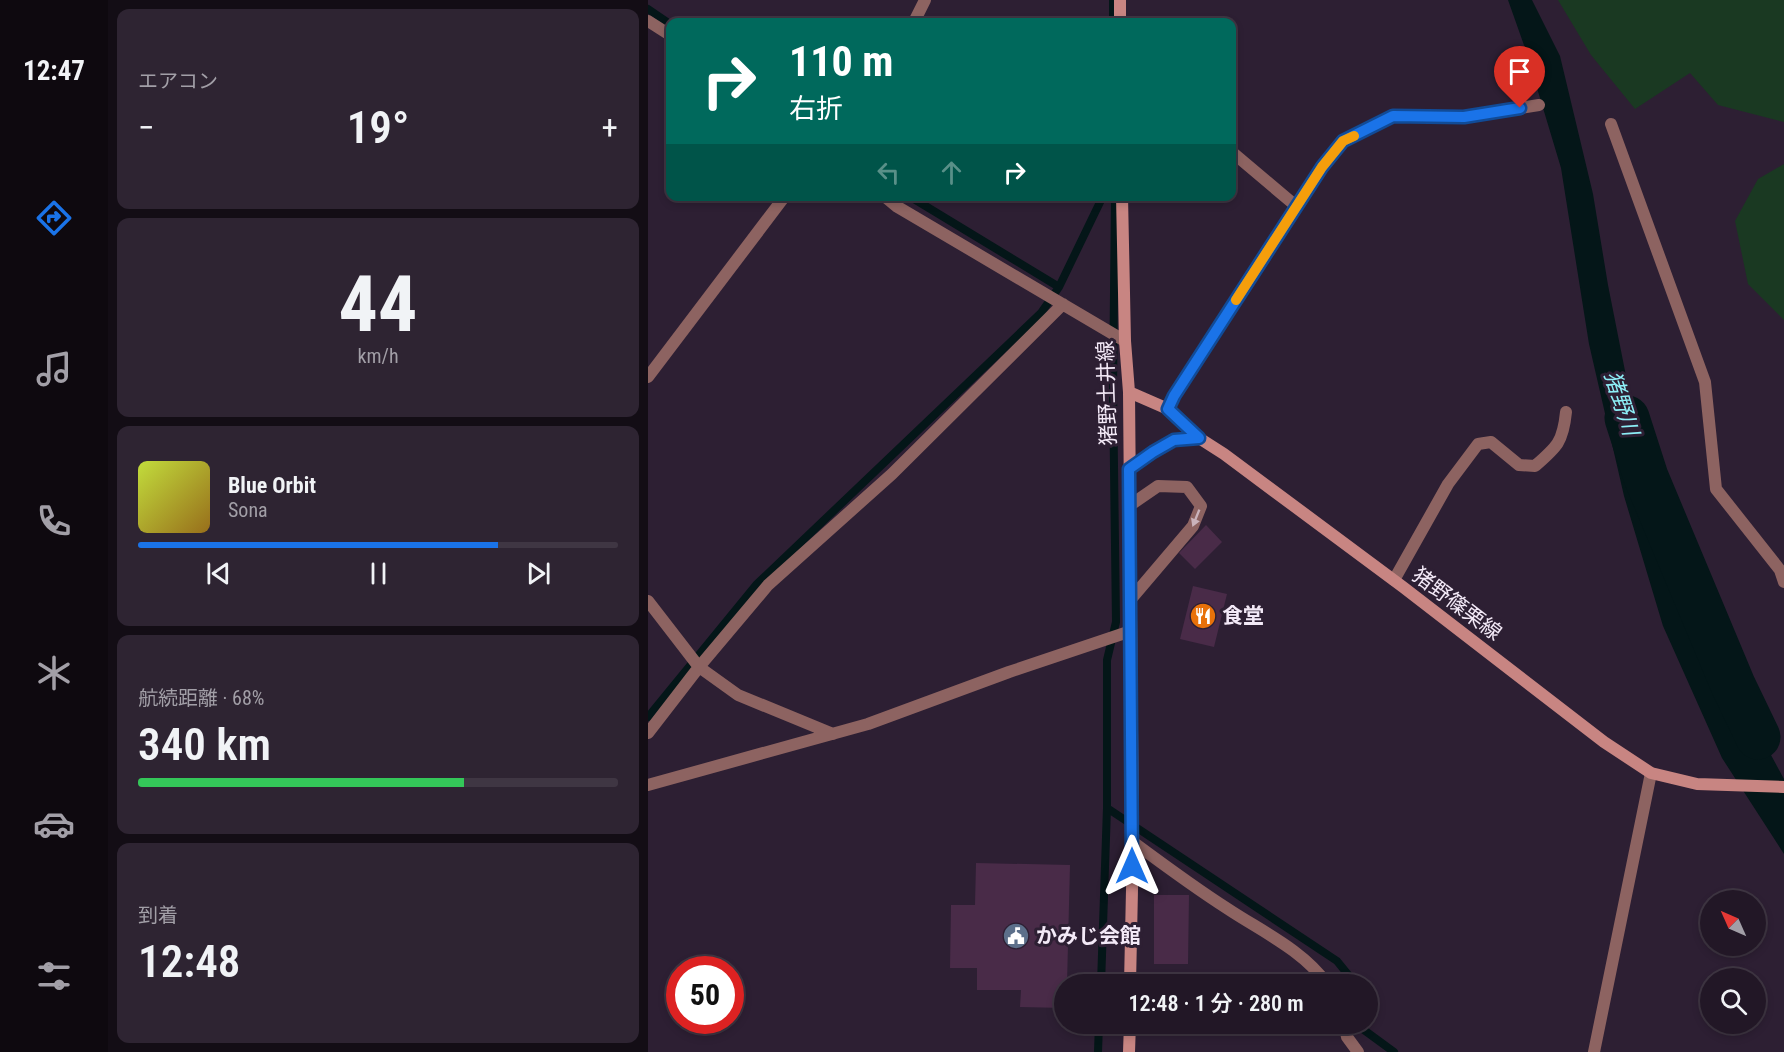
<!DOCTYPE html>
<html lang="ja">
<meta charset="utf-8">
<style>
:root{--surface:#221726;--page:#2e2432;--text:#f1f3f6;--muted:#a29fa7;--line:#3f3643;--accent:#1a73e8}
body{margin:0;font-family:"Roboto Condensed","Noto Sans JP",sans-serif;background:var(--page);color:var(--text);height:100vh;display:flex;flex-direction:column;font-size:22px;white-space:nowrap}
*{box-sizing:border-box;margin:0}
p{font-size:20px;color:var(--muted)}
.icon{flex:none;width:33px;height:33px;fill:none;stroke:currentColor;stroke-width:2;stroke-linecap:round;stroke-linejoin:round}
.map{position:relative;flex:1;overflow:hidden}
.sheet{display:flex;flex-direction:column;gap:9px;padding:9px;background:#130d15;width:540px}
.sheet>*{flex:none}
.guide{position:absolute;left:18px;top:18px;width:570px;height:183px;border-radius:12px;box-shadow:0 3px 9px #0003,0 0 0 2px var(--line);background:#00695c;color:#fff;overflow:hidden}
.needle{width:39px;rotate:315deg}
.fabs{position:absolute;left:1052px;top:890px;display:grid;gap:12px}
.fabs a{display:grid;place-items:center;width:66px;height:66px;border-radius:50%;background:var(--surface);box-shadow:0 3px 9px #0003,0 0 0 2px var(--line);font-size:30px}
.speed{position:absolute;left:18px;top:956px;display:flex;gap:12px;font-size:30px;font-weight:700;text-align:center}
.speed>*{display:grid;place-content:center;width:78px;height:78px;border-radius:50%;background:var(--surface);box-shadow:0 3px 9px #0003,0 0 0 2px var(--line);line-height:1}
.speed .limit{border:9px solid #d22;background:#fff;color:#111}
.pin{position:absolute;display:grid;place-items:center;width:51px;height:51px;color:#fff;margin:-62px -26px;border-radius:50% 50% 50% 0;rotate:-45deg;box-shadow:0 0 6px #0007}
.pin .icon{rotate:45deg}
.me{position:absolute;width:66px;margin:-33px;rotate:0deg;stroke-linejoin:round;filter:drop-shadow(0 0 4px #0008)}
.turn{display:flex;align-items:center;gap:21px;height:126px;padding:0 24px;font-size:27px}
.turn .icon{width:78px;height:78px;stroke-width:2.5}
.turn b{display:block;font-size:42px;line-height:51px}
.lanes{display:flex;align-items:center;height:57px;padding:0 24px;background:#0003;justify-content:center;gap:30px;direction:ltr}
.lanes .off{opacity:.35}
.big{font-size:45px;font-weight:600;line-height:1.1}
.sheet .widget{flex:1;display:flex;flex-direction:column;justify-content:center;gap:9px;min-width:0;padding:0 21px;border-radius:12px;background:var(--page)}
.sheet .dial{align-items:center;gap:0}
.dial b{font-size:78px;line-height:1}
.song{display:flex;align-items:center;gap:18px}
.cover{width:72px;height:72px;border-radius:9px;background:linear-gradient(135deg,hsl(70 70% 55%),hsl(40 70% 35%))}
.played{height:6px;border-radius:3px;background:linear-gradient(90deg,var(--accent) 75%,var(--line) 75%)}
.keys{display:flex;justify-content:space-around;direction:ltr}
.heat{display:flex;justify-content:space-between;align-items:center;font-size:33px;direction:ltr}
.charge{height:9px;border-radius:4px;background:linear-gradient(90deg,#34c759 68%,var(--line) 0)}
.trip{position:absolute;left:406px;top:974px;width:324px;height:60px;border-radius:30px;background:var(--surface);box-shadow:0 3px 9px #0003,0 0 0 2px var(--line);font-weight:600;line-height:60px;text-align:center}
main{display:flex;flex:1;min-height:0}
.tab-bar{display:flex;flex-direction:column;width:108px;justify-content:space-around;align-items:center;background:#0e090f;color:var(--muted)}
.tab-bar .icon{width:42px;height:42px}
.tab-bar .on{color:var(--accent)}
.tab-bar b{font-size:27px;color:var(--text)}
.map>svg:first-child{display:block}
</style>
<main>
<nav class="tab-bar">
<b>12:47</b>
<svg class="icon on" aria-label="directions" viewBox="0 0 24 24"><path d="M12 3l9 9-9 9-9-9zM9 14v-3h6M13 9l2 2-2 2"/></svg>
<svg class="icon" aria-label="music" viewBox="0 0 24 24"><path d="M9 18V5l10-2v13"/><circle cx="6" cy="18" r="3"/><circle cx="16" cy="16" r="3"/></svg>
<svg class="icon" aria-label="phone" viewBox="0 0 24 24"><path d="M5 4h4l2 5-3 2q2 4 5 5l2-3 5 2v4C11 20 4 13 5 4z"/></svg>
<svg class="icon" aria-label="climate" viewBox="0 0 24 24"><path d="M12 3v18M4 7l16 10M4 17L20 7"/></svg>
<svg class="icon" aria-label="car" viewBox="0 0 24 24"><path d="M5 17H2v-5l4-1 3-4h7l3 4 3 1v5h-3M9 17h6M6 11h13"/><circle cx="7" cy="17" r="2"/><circle cx="17" cy="17" r="2"/></svg>
<svg class="icon" aria-label="filters" viewBox="0 0 24 24"><path d="M4 7h16M4 17h16"/><circle cx="9" cy="7" r="2"/><circle cx="15" cy="17" r="2"/></svg>
</nav>
<section class="sheet">
<div class="widget"><p>エアコン</p>
<div class="heat"><a>−</a><b class="big">19°</b><a>+</a></div>
</div>
<div class="widget dial"><b>44</b><p>km/h</p></div>
<div class="widget">
<div class="song"><i class="cover"></i><div><b>Blue Orbit</b><p>Sona</p></div></div>
<div class="played"></div>
<div class="keys"><svg class="icon" aria-label="previous" viewBox="0 0 24 24"><path d="M18 5L8 12l10 7zM5 5v14"/></svg><svg class="icon" aria-label="pause" viewBox="0 0 24 24"><path d="M8 5v14M16 5v14"/></svg><svg class="icon" aria-label="next" viewBox="0 0 24 24"><path d="M6 5l10 7-10 7zM19 5v14"/></svg></div>
</div>
<div class="widget"><p>航続距離 · 68%</p><b class="big">340 km</b><div class="charge"></div></div>
<div class="widget"><p>到着</p><b class="big">12:48</b></div>
</section>
<div class="map">
<svg width="1136" height="1052" viewBox="0 0 1136 1052">
<rect width="100%" height="100%" fill="#2d1f33"/>
<path fill="#1a3922" d="M 910,0 L 1136,0 L 1136,122 L 1070,105 L 1042,73 L 987,109 L 943,55 Z
M 1136,164 L 1136,320 L 1100,284 L 1087,221 L 1110,179 Z"/>
<path fill="#041618" d="M 860,0 L 884,0 L 912,56 L 945,194 L 960,285 L 998,477 L 1085,685 L 1136,779 L 1136,854 L 1074,758 L 1015,626 L 976,496 L 941,344 L 913,168 L 877,48 Z"/>
<g fill="none" stroke-linecap="round" stroke-linejoin="round">
<path stroke="#041618" stroke-width="8" d="M 465,0 L 465,22
M 0,9 L 22,24
M 261,196 L 411,287
M 467,196 L 465,389 L 468,622 L 459,660 L 459,808 L 689,961 L 702,977 L 703,984
M 0,717 L 108,585 L 393,313 L 411,287 L 455,196
M 453,984 L 459,808
M 713,1023 L 716,1030 L 746,1052
M 450,1052 L 451,1023"/>
<path stroke="#041618" stroke-width="45" d="M 979,418 L 998,477 L 1085,685 L 1110,737"/>
</g>
<path fill="#492b48" d="M 558,525 L 574,542 L 547,569 L 531,553 Z
M 545,586 L 579,594 L 566,647 L 532,639 Z
M 328,863 L 422,865 L 419,984 L 417,984 L 417,1008 L 372,1007 L 373,990 L 329,990 L 329,968 L 302,968 L 303,905 L 327,905 Z
M 506,895 L 541,895 L 540,964 L 506,964 Z"/>
<g fill="none" stroke-linecap="round" stroke-linejoin="round">
<path stroke="#8d6361" stroke-width="12" d="M 0,21 L 22,35
M 266,22 L 277,0
M 963,124 L 1057,382 L 1068,489 L 1132,570 L 1136,582
M 584,152 L 648,206
M 236,196 L 248,206 L 477,341
M 0,377 L 137,196
M 520,409 L 526,396 L 674,167 L 695,141 L 745,116 L 816,117 L 891,105
M 481,469 L 505,452 L 526,440 L 551,438
M 481,506 L 510,486 L 539,487 L 553,506 L 545,526 L 483,599
M 746,580 L 800,484 L 830,444 L 843,442 L 871,465 L 887,466 C 909,447 915,442 918,412
M 0,601 L 51,667 L 90,695 L 185,734
M 0,733 L 51,667 L 120,585 L 244,474 L 415,304
M 0,785 L 220,724 L 361,672 L 483,631
M 485,842 C 516,865 547,888 580,909 C 613,931 655,950 679,984
M 696,1023 L 699,1037 L 710,1052
M 946,1052 L 1003,773"/>
<path stroke="#c88582" stroke-width="12" d="M 472,0 L 472,22
M 474,196 L 477,341 L 481,392 L 485,842 L 482,984
M 481,392 L 520,409 L 551,438 L 576,454 L 755,587 L 956,742 L 1003,773 L 1049,784 L 1136,787
M 481,1052 L 482,1023"/>
</g>
<defs><path id="oneway-solid" d="M-6-.8H1V-3.2L6.5 0L1 3.2V.8H-6Z" transform="scale(1.5)"/></defs>
<use fill="#cab3bb" href="#oneway-solid" transform="translate(548 518) rotate(112)"/>
<g fill="none" stroke-linecap="round" stroke-linejoin="round">
<g stroke="#114b97" stroke-width="15">
<path id="route" d="M 484,866 L 481,469 L 505,452 L 526,440 L 551,438 L 520,409 L 526,396 L 674,167 L 695,141 L 745,116 L 816,117 L 872,108"/>
</g>
<use href="#route" stroke="#1a73e8" stroke-width="10"/>
<path stroke="#f59e0b" stroke-width="10" d="M 588,300 L 674,167 L 695,141 L 706,136"/>
</g>
<defs>
<g id="restaurant-disc" transform="scale(1.35)"><circle r="9.5" fill="#e8710a" stroke="#2d1f33"/><path d="M-5-6h1v4h1v-4h1v4h1v-4h1v5L-1.5 .5V6h-2V.5L-5-1ZM5-6V6H3V1.5H1.5Q1.5-4 5-6Z" fill="#fff"/></g>
<g id="civic-disc" transform="scale(1.35)"><circle r="9.5" fill="#5c6f8a" stroke="#2d1f33"/><path d="M-.6-6.5H3V-4.5H.6V-3L4-1V1h2V6H-6V1h2V-1L-.6-3ZM-1.2 2.5V6h2.4V2.5Z" fill="#fff"/></g>
</defs>
<g fill-rule="evenodd">
<use href="#restaurant-disc" x="555" y="616"/>
<use href="#civic-disc" x="368" y="936"/>
</g>
<g text-anchor="middle" stroke-width="6" stroke-linejoin="round" paint-order="stroke">
<g font-size="21" fill="#f3e9f7" stroke="#2d1f33">
<text transform="translate(459 393) rotate(-92)" y="7">猪野土井線</text>
<text transform="translate(809 604) rotate(37)" y="7">猪野篠栗線</text>
</g>
<g font-size="21" font-weight="bold" fill="#f3e9f7" stroke="#2d1f33" text-anchor="start">
<text x="574" y="623">食堂</text>
<text x="388" y="943">かみじ会館</text>
</g>
<g font-size="22" font-style="italic" fill="#8deff7" stroke="#2d1f33">
<text transform="translate(974 403) rotate(72)" y="8">猪野川</text>
</g>
</g>
</svg>
<div class="fabs">
<a><svg class="needle" viewBox="-14 -14 28 28"><path d="M0-13l5 13h-10z" fill="#e53935"/><path d="M0 13l5-13h-10z" fill="#a29fa7"/></svg></a>
<a><svg class="icon" aria-label="search" viewBox="0 0 24 24"><circle cx="10" cy="10" r="6"/><path d="M15 15l6 6"/></svg></a>
</div>
<div class="speed"><div class="limit">50</div></div>
<div class="pin" style="left:872px;top:108px;background:#d93025"><svg class="icon" aria-label="arrive" viewBox="0 0 24 24"><path d="M6 21V4h12l-3 4 3 4H6"/></svg></div>
<svg class="me" style="left:484px;top:866px" viewBox="-20 -20 40 40"><path d="M0-17L14 15 0 8-14 15z" fill="#1a73e8" stroke="#fff" stroke-width="4"/></svg>
<div class="trip">12:48 · 1 分 · 280 m</div>
<div class="guide">
<div class="turn"><svg class="icon" aria-label="right" viewBox="0 0 24 24"><path d="M7 20v-9h11M14 6l5 5-5 5"/></svg><div><b>110 m</b>右折</div></div>
<div class="lanes"><svg class="icon off" aria-label="left" viewBox="0 0 24 24"><path d="M17 20v-9H6M10 6l-5 5 5 5"/></svg><svg class="icon off" aria-label="ahead" viewBox="0 0 24 24"><path d="M12 20V5M6 11l6-6 6 6"/></svg><svg class="icon" aria-label="right" viewBox="0 0 24 24"><path d="M7 20v-9h11M14 6l5 5-5 5"/></svg></div>
</div>
</div>
</main>
